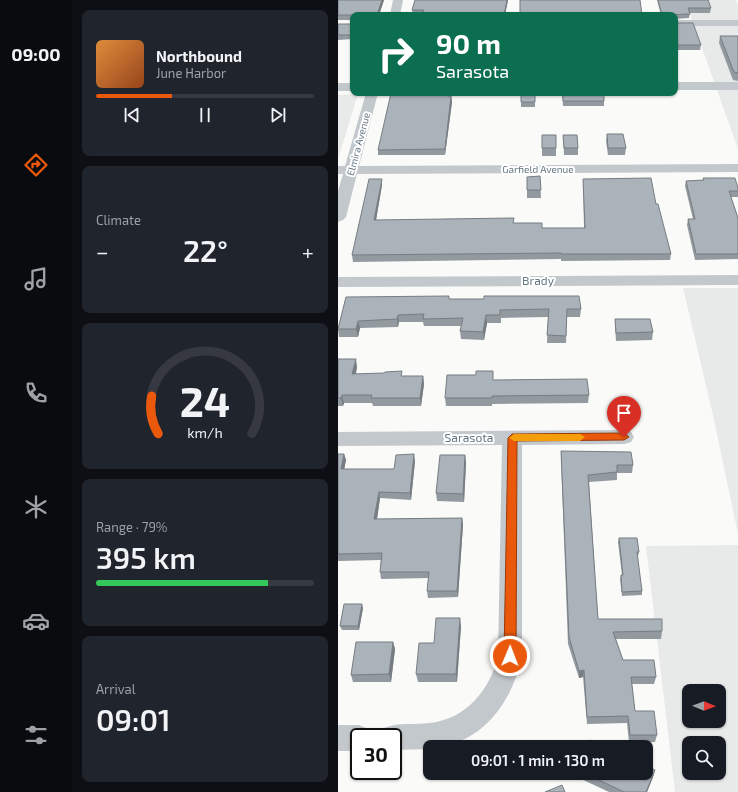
<!DOCTYPE html>
<meta charset="utf-8">
<style>
:root{--surface:#171b24;--page:#20242c;--text:#f1f3f6;--muted:#9ea1a6;--line:#363941;--accent:#ea580c}
body{margin:0;font-family:"Exo 2",sans-serif;background:var(--page);color:var(--text);height:100vh;display:flex;flex-direction:column;font-size:15px;white-space:nowrap}
*{box-sizing:border-box;margin:0}
p{font-size:13px;color:var(--muted)}
.icon{flex:none;width:22px;height:22px;fill:none;stroke:currentColor;stroke-width:2;stroke-linecap:round;stroke-linejoin:round}
.map{position:relative;flex:1;overflow:hidden}
.side{display:flex;flex-direction:column;gap:10px;padding:10px;background:#0d0f14;width:266px}
.side>*{flex:none}
.top-card{position:absolute;left:12px;top:12px;width:328px;height:84px;border-radius:8px;box-shadow:0 1px 3px #0004;background:#0b6e4f;color:#fff;overflow:hidden}
.needle{width:26px;rotate:91deg}
.buttons{position:absolute;left:344px;top:684px;display:grid;gap:8px}
.buttons a{display:grid;place-items:center;width:44px;height:44px;border-radius:8px;background:var(--surface);box-shadow:0 1px 3px #0004;font-size:20px}
.speed{position:absolute;left:12px;top:728px;display:flex;gap:8px;font-size:20px;font-weight:700;text-align:center}
.speed>*{display:grid;place-content:center;width:52px;height:52px;border-radius:50%;background:var(--surface);box-shadow:0 1px 3px #0004;line-height:1}
.speed .limit{border:2px solid #111;border-radius:6px;background:#fff;color:#111}
.pin{position:absolute;display:grid;place-items:center;width:34px;height:34px;color:#fff;margin:-41px -17px;border-radius:50% 50% 50% 0;rotate:-45deg;box-shadow:0 0 4px #0007}
.pin .icon{rotate:45deg}
.me{position:absolute;width:44px;margin:-22px;rotate:1deg;stroke-linejoin:round;filter:drop-shadow(0 0 3px #0008)}
.turn{display:flex;align-items:center;gap:14px;height:84px;padding:0 20px;font-size:18px}
.turn .icon{width:52px;height:52px;stroke-width:2.5}
.turn b{display:block;font-size:28px;line-height:34px}
.big{font-size:30px;font-weight:600;line-height:1.1}
.side .card{flex:1;display:flex;flex-direction:column;justify-content:center;gap:6px;min-width:0;padding:0 14px;border-radius:8px;background:var(--page)}
.side .dial{align-items:center;gap:0}
.dial svg{height:104px;overflow:visible;fill:none;stroke:var(--line);stroke-width:7;stroke-linecap:round;text-anchor:middle}
.dial text{fill:var(--text);stroke:none}
.song{display:flex;align-items:center;gap:12px}
.cover{width:48px;height:48px;border-radius:6px;background:linear-gradient(135deg,hsl(30 70% 55%),hsl(20 70% 35%))}
.played{height:4px;border-radius:2px;background:linear-gradient(90deg,var(--accent) 35%,var(--line) 35%)}
.keys{display:flex;justify-content:space-around;direction:ltr}
.heat{display:flex;justify-content:space-between;align-items:center;font-size:22px;direction:ltr}
.charge{height:6px;border-radius:3px;background:linear-gradient(90deg,#34c759 79%,var(--line) 0)}
.trip{position:absolute;left:85px;top:740px;width:230px;height:40px;border-radius:8px;background:var(--surface);box-shadow:0 1px 3px #0004;font-weight:600;line-height:40px;text-align:center}
main{display:flex;flex:1;min-height:0}
.tabs{display:flex;flex-direction:column;width:72px;justify-content:space-around;align-items:center;background:#090b0e;color:var(--muted)}
.tabs .icon{width:28px;height:28px}
.tabs .selected{color:var(--accent)}
.tabs b{font-size:18px;color:var(--text)}
.map>svg:first-child{display:block}
</style>
<main>
<nav class="tabs">
<b>09:00</b>
<svg class="icon selected" aria-label="directions" viewBox="0 0 24 24"><path d="M12 3l9 9-9 9-9-9zM9 14v-3h6M13 9l2 2-2 2"/></svg>
<svg class="icon" aria-label="music" viewBox="0 0 24 24"><path d="M9 18V5l10-2v13"/><circle cx="6" cy="18" r="3"/><circle cx="16" cy="16" r="3"/></svg>
<svg class="icon" aria-label="phone" viewBox="0 0 24 24"><path d="M5 4h4l2 5-3 2q2 4 5 5l2-3 5 2v4C11 20 4 13 5 4z"/></svg>
<svg class="icon" aria-label="climate" viewBox="0 0 24 24"><path d="M12 3v18M4 7l16 10M4 17L20 7"/></svg>
<svg class="icon" aria-label="car" viewBox="0 0 24 24"><path d="M5 17H2v-5l4-1 3-4h7l3 4 3 1v5h-3M9 17h6M6 11h13"/><circle cx="7" cy="17" r="2"/><circle cx="17" cy="17" r="2"/></svg>
<svg class="icon" aria-label="filters" viewBox="0 0 24 24"><path d="M4 7h16M4 17h16"/><circle cx="9" cy="7" r="2"/><circle cx="15" cy="17" r="2"/></svg>
</nav>
<section class="side">
<div class="card">
<div class="song"><i class="cover"></i><div><b>Northbound</b><p>June Harbor</p></div></div>
<div class="played"></div>
<div class="keys"><svg class="icon" aria-label="previous" viewBox="0 0 24 24"><path d="M18 5L8 12l10 7zM5 5v14"/></svg><svg class="icon" aria-label="pause" viewBox="0 0 24 24"><path d="M8 5v14M16 5v14"/></svg><svg class="icon" aria-label="next" viewBox="0 0 24 24"><path d="M6 5l10 7-10 7zM19 5v14"/></svg></div>
</div>
<div class="card"><p>Climate</p>
<div class="heat"><a>−</a><b class="big">22°</b><a>+</a></div>
</div>
<div class="card dial"><svg viewBox="0 0 100 80">
<path d="M14 69A42 42 0 1 1 86 69"/>
<path d="M14 69A42 42 0 0 1 9 40" stroke="#ea580c"/>
<text x="50" y="56" font-size="32" font-weight="700">24</text>
<text x="50" y="72" font-size="11">km/h</text>
</svg></div>
<div class="card"><p>Range · 79%</p><b class="big">395 km</b><div class="charge"></div></div>
<div class="card"><p>Arrival</p><b class="big">09:01</b></div>
</section>
<div class="map">
<svg width="400" height="792" viewBox="0 0 400 792">
<rect width="100%" height="100%" fill="#fafaf8"/>
<path fill="#e8e9e9" fill-rule="evenodd" d="M 347,0 L 398,0 L 400,5 L 400,149 Z
M 20,94 L 0,159 L 0,95 Z
M 345,288 L 400,288 L 400,534 L 375,415 Z
M 400,545 L 400,792 L 337,792 L 308,546 ZM 351,691 L 381,691 L 381,721 L 351,721 ZM 351,743 L 381,743 L 381,773 L 351,773 Z"/>
<g fill="none" stroke-linecap="round" stroke-linejoin="round">
<path fill="#c3c8cc" fill-rule="evenodd" d="M 55,0 L 65,0 L 62,15 L 52,15 Z
M 337,20 L 400,20 L 400,26 L 337,26 Z
M 337,82 L 400,82 L 400,90 L 337,90 Z
M 0,83 L 15,83 L 15,91 L 0,91 Z
M 28,93 L 40,93 L 21,166 L 400,164 L 400,172 L 19,174 L 8,217 L 5,220 L 0,222 L 0,191 L 5,174 L 0,174 L 0,166 L 7,166 Z
M 400,275 L 400,285 L 0,287 L 0,277 Z
M 286,430 L 293,432 L 296,437 L 293,442 L 286,444 L 184,445 L 184,656 C 175,701 143,747 92,747 L 92,749 L 55,750 L 55,737 L 42,737 L 46,728 C 60,722 76,725 92,723 C 128,719 152,690 160,656 L 164,445 L 0,446 L 0,432 Z
M 0,725 L 21,725 L 30,729 L 34,737 L 21,737 L 21,751 L 0,751 Z"/>
</g>
<path fill="#929a9f" d="M 0,0 L 46,0 L 41,15 L 15,15 L 15,20 L 0,20 Z
M 77,0 L 170,0 L 167,15 L 75,15 L 74,10 Z
M 319,0 L 370,0 L 373,8 L 372,13 L 352,13 L 351,18 L 337,19 L 337,15 L 323,15 Z
M 337,23 L 363,45 L 362,50 L 337,50 Z
M 0,24 L 15,24 L 15,39 L 0,40 Z
M 382,36 L 400,36 L 400,81 L 395,80 L 381,43 Z
M 183,93 L 197,93 L 197,107 L 183,107 Z
M 224,93 L 266,93 L 266,106 L 225,106 Z
M 84,94 L 113,96 L 114,102 L 107,155 L 40,155 L 40,150 Z
M 269,134 L 288,148 L 287,155 L 270,155 L 268,141 Z
M 204,135 L 218,148 L 218,156 L 204,156 Z
M 225,135 L 240,148 L 240,155 L 226,155 Z
M 202,176 L 203,198 L 189,198 L 189,177 Z
M 365,178 L 400,188 L 400,197 L 393,197 L 400,218 L 400,259 L 357,260 L 349,225 L 350,219 L 355,219 L 347,186 L 348,181 L 365,180 Z
M 245,179 L 318,204 L 333,254 L 332,260 L 223,261 L 223,259 L 15,262 L 14,255 L 44,185 L 38,220 L 176,223 L 204,228 L 246,228 Z
M 8,297 L 111,299 L 243,309 L 242,317 L 229,317 L 228,343 L 209,343 L 210,317 L 163,318 L 163,323 L 149,323 L 146,340 L 123,339 L 122,331 L 124,326 L 86,326 L 85,322 L 61,322 L 60,327 L 22,328 L 20,337 L 1,337 L 0,328 Z
M 277,319 L 315,332 L 314,340 L 278,341 L 277,327 Z
M 0,359 L 19,367 L 18,374 L 64,376 L 85,376 L 86,384 L 83,406 L 35,406 L 34,403 L 6,403 L 5,406 L 0,406 Z
M 156,380 L 251,395 L 250,403 L 154,404 L 154,406 L 108,406 L 107,398 Z
M 223,451 L 295,465 L 294,473 L 279,473 L 279,480 L 251,482 L 260,619 L 324,631 L 323,639 L 278,639 L 285,660 L 318,677 L 316,684 L 294,684 L 297,711 L 319,735 L 317,742 L 291,742 L 289,723 L 249,724 L 245,677 L 241,678 L 230,644 L 223,459 Z
M 0,454 L 6,454 L 8,460 L 6,469 L 56,469 L 77,461 L 73,500 L 42,498 L 39,519 L 124,518 L 125,525 L 120,597 L 90,598 L 89,591 L 91,578 L 43,579 L 42,572 L 43,560 L 0,561 Z
M 127,455 L 128,463 L 126,502 L 99,501 L 98,493 Z
M 281,538 L 301,552 L 300,556 L 299,556 L 304,591 L 304,595 L 284,596 L 282,579 L 283,575 L 284,575 L 280,542 Z
M 25,608 L 21,630 L 4,630 L 2,626 Z
M 123,626 L 119,682 L 80,682 L 78,674 L 96,643 Z
M 55,642 L 57,649 L 53,682 L 15,682 L 13,675 Z
M 239,773 L 308,773 L 315,777 L 309,792 L 271,792 L 239,777 Z"/>
<path fill="#777d82" d="M 44,0 L 46,0 L 41,15 L 39,15 Z
M 169,0 L 170,0 L 167,15 L 166,15 Z
M 113,96 L 114,102 L 107,155 L 107,149 Z
M 44,179 L 44,185 L 37,226 L 36,220 Z
M 60,315 L 61,322 L 60,327 L 59,319 Z
M 148,315 L 149,323 L 146,340 L 145,332 Z
M 20,321 L 22,328 L 20,337 L 18,329 Z
M 18,359 L 19,367 L 16,382 L 14,374 Z
M 85,376 L 86,384 L 83,406 L 82,398 Z
M 4,395 L 6,403 L 5,406 L 3,398 Z
M 6,454 L 8,460 L 5,476 L 3,469 Z
M 76,454 L 77,461 L 73,500 L 72,493 Z
M 127,455 L 128,463 L 126,502 L 125,494 Z
M 41,492 L 42,498 L 38,526 L 36,519 Z
M 124,518 L 125,525 L 120,597 L 119,591 Z
M 24,604 L 25,608 L 21,630 L 20,626 Z
M 122,618 L 123,626 L 119,682 L 118,674 Z
M 55,642 L 57,649 L 53,682 L 51,674 Z
M 246,670 L 245,677 L 241,678 L 241,671 Z
M 317,770 L 315,777 L 309,792 L 308,792 Z"/>
<path fill="#aab3b9" stroke="#777d82" d="M 0,0 L 44,0 L 39,15 L 0,15 Z
M 77,0 L 169,0 L 166,15 L 84,15 L 86,10 L 74,10 Z
M 182,0 L 302,0 L 304,15 L 182,15 Z
M 320,0 L 370,0 L 373,8 L 350,8 L 352,14 L 324,15 Z
M 337,23 L 355,23 L 363,45 L 337,45 Z
M 0,24 L 15,24 L 15,35 L 0,35 Z
M 382,36 L 400,36 L 400,73 L 396,72 Z
M 53,93 L 83,93 L 83,94 L 111,94 L 110,96 L 113,96 L 107,149 L 40,150 Z
M 183,93 L 197,93 L 197,102 L 183,102 Z
M 225,93 L 266,93 L 266,101 L 225,101 Z
M 269,134 L 285,134 L 288,148 L 270,148 Z
M 204,135 L 218,135 L 218,148 L 204,148 Z
M 225,135 L 239,135 L 240,148 L 226,148 Z
M 202,176 L 203,190 L 189,190 L 189,177 Z
M 313,178 L 318,204 L 320,204 L 333,254 L 223,254 L 223,253 L 14,255 L 31,179 L 44,179 L 36,220 L 176,218 L 175,223 L 204,223 L 204,228 L 247,228 L 245,179 Z
M 365,178 L 397,178 L 400,188 L 400,191 L 391,191 L 400,218 L 400,254 L 358,254 L 350,219 L 357,219 L 348,181 L 366,180 Z
M 111,296 L 111,299 L 146,299 L 146,296 L 241,296 L 243,309 L 229,309 L 228,336 L 209,335 L 211,309 L 162,310 L 162,315 L 148,315 L 145,332 L 122,331 L 125,318 L 85,319 L 86,314 L 60,315 L 59,319 L 20,321 L 18,329 L 0,329 L 8,297 Z
M 277,319 L 312,319 L 315,332 L 278,333 Z
M 0,359 L 18,359 L 14,374 L 46,373 L 47,372 L 64,371 L 63,376 L 85,376 L 82,398 L 33,398 L 34,395 L 4,395 L 3,398 L 0,398 Z
M 138,371 L 155,371 L 155,380 L 249,379 L 251,395 L 154,396 L 154,398 L 107,398 L 109,375 L 138,375 Z
M 223,451 L 293,452 L 295,465 L 279,465 L 279,472 L 250,475 L 260,619 L 324,619 L 324,631 L 275,632 L 285,660 L 316,660 L 318,677 L 293,677 L 297,711 L 316,711 L 319,735 L 292,735 L 290,716 L 249,717 L 246,670 L 241,671 L 231,637 Z
M 0,454 L 6,454 L 3,469 L 56,469 L 58,455 L 76,454 L 72,493 L 41,492 L 36,519 L 124,518 L 119,591 L 89,591 L 91,572 L 42,572 L 44,553 L 0,554 Z
M 102,455 L 127,455 L 125,494 L 98,493 Z
M 281,538 L 299,538 L 301,552 L 299,552 L 304,591 L 284,592 L 283,575 L 285,575 Z
M 6,604 L 24,604 L 20,626 L 2,626 Z
M 98,618 L 122,618 L 118,674 L 78,674 L 81,643 L 96,643 Z
M 18,642 L 55,642 L 51,674 L 13,675 Z
M 252,740 L 267,747 L 249,747 Z
M 308,766 L 317,770 L 308,792 L 286,792 L 246,773 L 308,773 Z
M 224,785 L 227,792 L 207,792 Z"/>
<path fill="#ea580c" stroke="#983908" d="M 286,433 L 291,437 L 286,440 L 179,441 L 178,656 L 176,660 L 172,661 L 168,660 L 166,656 L 170,438 L 174,434 Z"/>
<path fill="#f59e0b" d="M 176,434 L 242,434 L 247,437 L 242,441 L 176,441 L 171,438 Z"/>
<g text-anchor="middle" stroke-width="4" stroke-linejoin="round" paint-order="stroke">
<g font-size="10" fill="#657683" stroke="#fff">
<text transform="translate(20 144) rotate(-75)" y="4">Elmira Avenue</text>
<text x="200" y="173">Garfield Avenue</text>
</g>
<g font-size="12" fill="#657683" stroke="#fff">
<text x="200" y="285">Brady</text>
<text x="131" y="442">Sarasota</text>
</g>
</g>
</svg>
<div class="buttons">
<a><svg class="needle" viewBox="-14 -14 28 28"><path d="M0-13l5 13h-10z" fill="#e53935"/><path d="M0 13l5-13h-10z" fill="#9ea1a6"/></svg></a>
<a><svg class="icon" aria-label="search" viewBox="0 0 24 24"><circle cx="10" cy="10" r="6"/><path d="M15 15l6 6"/></svg></a>
</div>
<div class="speed"><div class="limit">30</div></div>
<div class="pin" style="left:286px;top:437px;background:#d93025"><svg class="icon" aria-label="arrive" viewBox="0 0 24 24"><path d="M6 21V4h12l-3 4 3 4H6"/></svg></div>
<svg class="me" style="left:172px;top:656px" viewBox="-20 -20 40 40"><circle r="17" fill="#ea580c" stroke="#fff" stroke-width="3"/><path d="M0-11L8 9 0 5-8 9z" fill="#fff"/></svg>
<div class="trip">09:01 · 1 min · 130 m</div>
<div class="top-card">
<div class="turn"><svg class="icon" aria-label="right" viewBox="0 0 24 24"><path d="M7 20v-9h11M14 6l5 5-5 5"/></svg><div><b>90 m</b>Sarasota</div></div>
</div>
</div>
</main>
